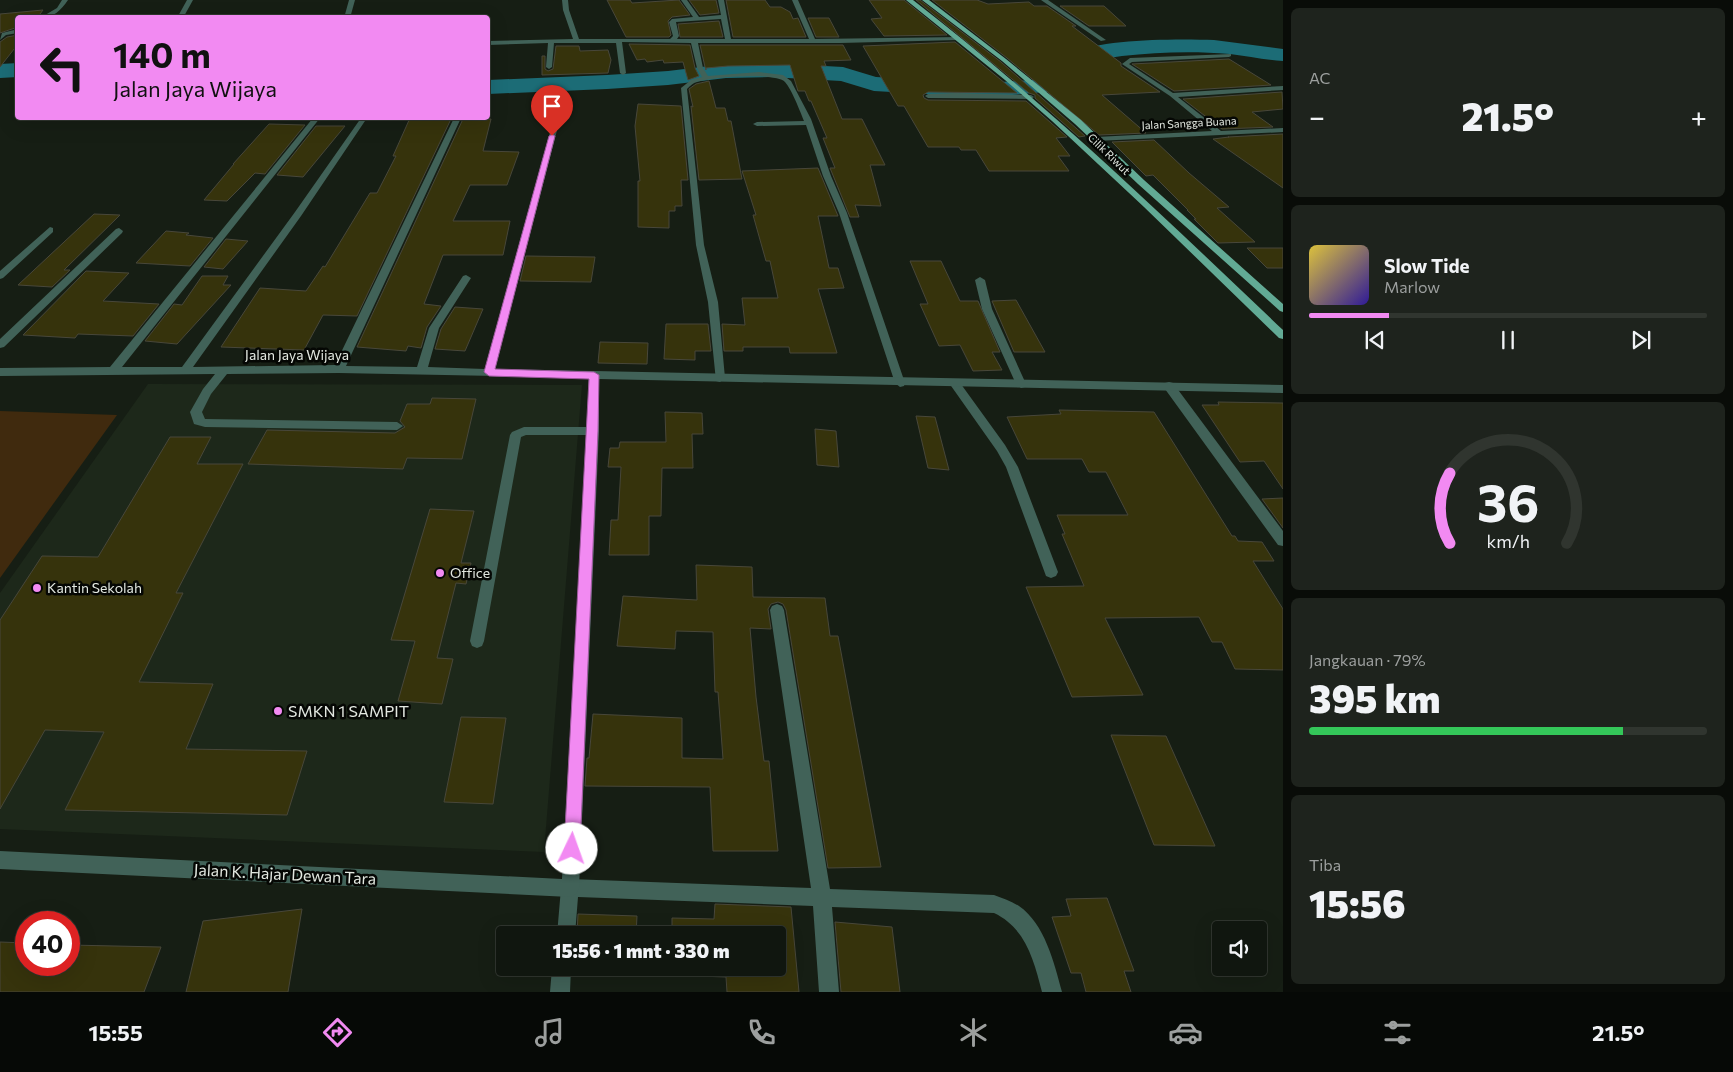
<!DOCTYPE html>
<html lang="id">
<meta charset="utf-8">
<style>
:root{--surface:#10160f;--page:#1e231d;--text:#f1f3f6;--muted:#9c9f9e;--line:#30352f;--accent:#f28af2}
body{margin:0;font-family:Commissioner,sans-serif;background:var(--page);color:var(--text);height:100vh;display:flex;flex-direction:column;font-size:19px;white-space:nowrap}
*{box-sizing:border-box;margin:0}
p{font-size:16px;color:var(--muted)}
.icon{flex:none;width:28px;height:28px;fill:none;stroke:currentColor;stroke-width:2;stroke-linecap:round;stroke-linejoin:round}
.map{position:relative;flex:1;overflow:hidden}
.details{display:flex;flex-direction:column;gap:8px;padding:8px;background:#090c08;width:450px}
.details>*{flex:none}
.banner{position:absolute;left:15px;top:15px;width:475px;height:105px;border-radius:5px;box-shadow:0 5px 20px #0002,0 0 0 1px var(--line);background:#f28af2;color:#111;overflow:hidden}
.controls{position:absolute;left:1212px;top:921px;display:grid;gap:10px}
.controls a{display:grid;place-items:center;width:55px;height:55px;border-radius:5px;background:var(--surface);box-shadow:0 5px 20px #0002,0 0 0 1px var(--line);font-size:25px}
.speed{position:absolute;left:15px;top:911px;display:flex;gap:10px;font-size:25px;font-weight:700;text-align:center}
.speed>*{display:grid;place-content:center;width:65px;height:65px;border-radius:50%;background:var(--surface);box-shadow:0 5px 20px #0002,0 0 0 1px var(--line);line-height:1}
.speed .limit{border:8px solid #d22;background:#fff;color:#111}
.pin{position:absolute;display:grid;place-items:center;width:42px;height:42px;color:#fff;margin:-51px -21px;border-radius:50% 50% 50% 0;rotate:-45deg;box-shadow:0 0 5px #0007}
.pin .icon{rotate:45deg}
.me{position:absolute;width:55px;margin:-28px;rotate:3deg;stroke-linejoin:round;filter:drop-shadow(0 0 4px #0008)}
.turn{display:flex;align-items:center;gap:18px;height:105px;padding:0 15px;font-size:22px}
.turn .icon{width:65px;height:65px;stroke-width:2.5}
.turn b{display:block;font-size:35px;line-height:42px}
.big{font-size:38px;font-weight:800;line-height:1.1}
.details .card{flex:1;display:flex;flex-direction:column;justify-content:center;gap:8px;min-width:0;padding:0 18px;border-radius:8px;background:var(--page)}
.details .dial{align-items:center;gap:0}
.dial svg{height:130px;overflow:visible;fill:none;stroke:var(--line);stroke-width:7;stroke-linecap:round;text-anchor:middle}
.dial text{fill:var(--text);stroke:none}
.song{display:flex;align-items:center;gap:15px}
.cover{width:60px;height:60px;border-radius:8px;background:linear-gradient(135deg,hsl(50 70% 55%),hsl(250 70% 35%))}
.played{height:5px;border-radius:2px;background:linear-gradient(90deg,var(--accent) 20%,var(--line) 20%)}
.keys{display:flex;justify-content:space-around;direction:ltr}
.heat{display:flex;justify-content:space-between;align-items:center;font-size:28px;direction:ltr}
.charge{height:8px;border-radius:4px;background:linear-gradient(90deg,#34c759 79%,var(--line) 0)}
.trip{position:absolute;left:496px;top:926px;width:290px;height:50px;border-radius:5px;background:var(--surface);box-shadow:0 5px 20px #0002,0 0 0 1px var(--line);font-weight:800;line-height:50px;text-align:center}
.tab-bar{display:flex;height:80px;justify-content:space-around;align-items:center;background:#060906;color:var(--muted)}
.tab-bar .icon{width:35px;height:35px}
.tab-bar .on{color:var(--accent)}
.tab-bar b{font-size:22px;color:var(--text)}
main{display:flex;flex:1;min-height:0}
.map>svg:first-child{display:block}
</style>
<main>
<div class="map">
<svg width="1283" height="992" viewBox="0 0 1283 992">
<rect width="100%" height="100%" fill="#161e14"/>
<path fill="#1d281a" d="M 148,384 L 582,385 L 544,852 L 0,829 L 0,593 Z"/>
<path fill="#402a0e" d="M 0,411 L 117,415 L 0,578 Z"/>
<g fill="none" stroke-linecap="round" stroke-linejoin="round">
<path fill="#1c6c76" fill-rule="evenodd" d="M 1214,40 L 1283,49 L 1283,61 C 1265,60 1248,56 1230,54 C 1194,51 1158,52 1122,56 C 1109,58 1093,59 1082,67 L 1090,76 L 1081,89 L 1000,96 L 927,94 L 874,91 L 841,81 L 770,77 L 726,78 L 668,85 L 607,89 L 488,94 L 488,80 L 607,75 L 668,71 L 726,64 L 770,63 L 843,67 L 876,77 L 927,80 L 1000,82 L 1066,78 L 1058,68 C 1061,63 1066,57 1072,54 C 1100,38 1180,39 1214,40 Z
M 18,63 L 18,77 L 0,78 L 0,64 Z"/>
</g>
<path fill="#36330c" stroke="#48473a" d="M 607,0 L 630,0 L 632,3 L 679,0 L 690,15 L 672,17 L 668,21 L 671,35 L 669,37 L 626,37 Z
M 689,0 L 716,0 L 719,13 L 700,15 Z
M 726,0 L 765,0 L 770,7 L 781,7 L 790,12 L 793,19 L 798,18 L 806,37 L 733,37 Z
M 869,0 L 904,0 L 947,35 L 884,36 L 871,19 L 882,18 Z
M 916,0 L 920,0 L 1001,62 L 1085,136 L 1079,137 L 1035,98 L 1035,95 L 1029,93 Z
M 932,0 L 977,0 L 988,4 L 1029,2 L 1034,6 L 1047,6 L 1076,26 L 1072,26 L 1121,63 L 1121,66 L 1160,92 L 1102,95 L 1146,133 L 1099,135 L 1007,58 Z
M 1060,6 L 1104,6 L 1126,26 L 1089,26 Z
M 43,10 L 37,18 L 18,18 L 18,27 L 0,33 L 0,14 Z
M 808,18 L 829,18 L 839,37 L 816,37 Z
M 719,21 L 723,37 L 680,37 L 678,24 Z
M 18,35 L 18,44 L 0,67 L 0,42 L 7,37 Z
M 955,42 L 1017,93 L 928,92 L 923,95 L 924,98 L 928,100 L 1026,101 L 1067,137 L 1056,138 L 1070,156 L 1058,156 L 1069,171 L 989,171 L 976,150 L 961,150 L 959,147 L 928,147 L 904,106 L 898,106 L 863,46 Z
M 629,44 L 690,45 L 695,68 L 699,76 L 688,80 L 683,62 L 664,63 L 663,60 L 647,62 L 645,59 L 637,60 Z
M 700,45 L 843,45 L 851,60 L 824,61 L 826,66 L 821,66 L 842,119 L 862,119 L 885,165 L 870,165 L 881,206 L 855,205 L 859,217 L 850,217 L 830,168 L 835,168 L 823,138 L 827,138 L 811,101 L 809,101 L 805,91 L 798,91 L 790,65 L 728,66 L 706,68 L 706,70 L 705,67 Z
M 556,46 L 579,46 L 580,51 L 608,50 L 611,60 L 608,73 L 542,75 L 542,56 L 545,56 L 545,69 L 548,71 L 553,69 Z
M 1229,59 L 1271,85 L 1174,91 L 1132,64 Z
M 709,81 L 716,108 L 725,108 L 728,121 L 731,121 L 742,179 L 699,180 L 691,106 L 693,107 L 689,89 L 696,84 Z
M 1282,92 L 1283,109 L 1252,112 L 1273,127 L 1222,129 L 1183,99 Z
M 638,104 L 681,106 L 688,180 L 681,180 L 682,206 L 675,206 L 675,211 L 669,211 L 669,228 L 638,227 L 638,181 L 640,181 L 635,126 Z
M 410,118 L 451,119 L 357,316 L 323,315 L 304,350 L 221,347 L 260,288 L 306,291 L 323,266 L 325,267 L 370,193 L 377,193 L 396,156 L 393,156 Z
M 463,119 L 491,119 L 483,151 L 519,152 L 507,185 L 470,185 L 453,221 L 510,221 L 503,255 L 443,255 L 424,304 L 441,306 L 427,327 L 421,348 L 408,346 L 406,351 L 357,347 Z
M 269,124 L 305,125 L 265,174 L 255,173 L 227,201 L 204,200 L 234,164 L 233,164 Z
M 316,126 L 345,126 L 303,177 L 277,175 Z
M 1283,134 L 1283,188 L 1213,139 L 1229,137 L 1228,137 Z
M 1154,140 L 1189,173 L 1229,207 L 1217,208 L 1255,242 L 1218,243 L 1194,219 L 1196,219 L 1187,210 L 1188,210 L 1153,175 L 1146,176 L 1112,142 Z
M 818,168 L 838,216 L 818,216 L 829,268 L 838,268 L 844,288 L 818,289 L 837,353 L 790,353 L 789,347 L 743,347 L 743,351 L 724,351 L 722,324 L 745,325 L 742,298 L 778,298 L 770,261 L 766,261 L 753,215 L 756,215 L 742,171 Z
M 94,214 L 120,215 L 64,270 L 70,270 L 52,287 L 18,285 Z
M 166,231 L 189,233 L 186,235 L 213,238 L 190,266 L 136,263 Z
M 226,239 L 248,241 L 223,269 L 204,267 Z
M 1247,248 L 1283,248 L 1283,268 L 1267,268 Z
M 526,256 L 595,257 L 591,282 L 520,281 Z
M 910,261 L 941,261 L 960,301 L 978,301 L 1000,352 L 992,352 L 1002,370 L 973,371 L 960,345 L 939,346 L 920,304 L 928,304 Z
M 86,271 L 129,273 L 103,301 L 159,304 L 133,336 L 78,334 L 75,338 L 23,335 Z
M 202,276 L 228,276 L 223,285 L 231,285 L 177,344 L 145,341 L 174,304 L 182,305 Z
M 1016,300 L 1045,352 L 1014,352 L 992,301 Z
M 455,307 L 483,309 L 465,351 L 435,349 L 441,329 Z
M 666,324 L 708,324 L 711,351 L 695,351 L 695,360 L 664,359 Z
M 600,342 L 648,343 L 647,364 L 598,363 Z
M 432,398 L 476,399 L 462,459 L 407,458 L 403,469 L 248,464 L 267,430 L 395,433 L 405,427 L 400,421 L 407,404 L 430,404 Z
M 1218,402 L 1283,403 L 1283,489 L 1264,461 L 1240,462 L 1202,405 L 1219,405 Z
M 1059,410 L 1154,412 L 1232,536 L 1235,536 L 1238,541 L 1262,542 L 1274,561 L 1253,561 L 1283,609 L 1283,670 L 1235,669 L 1222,642 L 1212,642 L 1199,617 L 1105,618 L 1143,695 L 1072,697 L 1026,587 L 1084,586 L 1062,534 L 1065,534 L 1057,515 L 1128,515 L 1106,472 L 1089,472 L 1082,459 L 1027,459 L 1007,417 L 1061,414 Z
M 665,412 L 702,413 L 703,434 L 692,434 L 693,468 L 662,468 L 661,516 L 649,516 L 649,555 L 609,555 L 611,520 L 618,520 L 621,467 L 608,467 L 610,448 L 619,448 L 620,442 L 666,442 Z
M 916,416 L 935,417 L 949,470 L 928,468 Z
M 815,429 L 836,431 L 839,467 L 817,465 Z
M 170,437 L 211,437 L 197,464 L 243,464 L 176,593 L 183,593 L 139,682 L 213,684 L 186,749 L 307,751 L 287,815 L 65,810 L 104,732 L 45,730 L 0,809 L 0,620 L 42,556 L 98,557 Z
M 1283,498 L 1283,528 L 1262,499 Z
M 430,509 L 474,511 L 461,563 L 471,563 L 466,584 L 456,583 L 437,658 L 453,659 L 442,704 L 398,701 L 415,641 L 391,640 Z
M 696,565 L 752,567 L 753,597 L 825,598 L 830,636 L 838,636 L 881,867 L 828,868 L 786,610 L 783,604 L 778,602 L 771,604 L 768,609 L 771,629 L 750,628 L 756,697 L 764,761 L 769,761 L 778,851 L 713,851 L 710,787 L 585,786 L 587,758 L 589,758 L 593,714 L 682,718 L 682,758 L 723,759 L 718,692 L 715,692 L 713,632 L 676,631 L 675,649 L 617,646 L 623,596 L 697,600 Z
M 461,717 L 506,718 L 493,804 L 444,802 Z
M 1111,735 L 1166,736 L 1215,846 L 1154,845 Z
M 1107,898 L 1134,971 L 1124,971 L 1131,992 L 1086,992 L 1081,973 L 1071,973 L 1052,917 L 1071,916 L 1066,899 Z
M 715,904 L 791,907 L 799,992 L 727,992 L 726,977 L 671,975 L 671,968 L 778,968 L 778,935 L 672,935 L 672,918 L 714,919 Z
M 302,909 L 288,992 L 186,992 L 203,921 Z
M 578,914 L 637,916 L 636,935 L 577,935 Z
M 835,922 L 892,927 L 900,992 L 841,992 Z
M 0,942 L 26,943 L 26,965 L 69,965 L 69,945 L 161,947 L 144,992 L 0,992 Z
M 573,968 L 635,968 L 635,971 Z"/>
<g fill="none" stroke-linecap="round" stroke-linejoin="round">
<path fill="#416258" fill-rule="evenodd" d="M 62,0 L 68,0 C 61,10 54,18 40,18 L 57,8 Z
M 187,0 L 193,0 L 183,18 L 177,18 Z
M 349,0 L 355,0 L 350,18 L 344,18 Z
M 562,0 L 568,0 L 569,10 L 579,39 L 670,39 L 673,36 L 669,22 L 672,19 L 693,17 L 681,0 L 687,0 L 699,17 L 721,15 L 718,0 L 724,0 L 731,39 L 809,39 L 792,0 L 798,0 L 815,39 L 960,37 L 958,40 L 840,43 L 698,43 L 703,68 L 708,76 L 759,72 L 783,75 L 791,81 L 811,119 L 831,176 L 847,213 L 905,383 L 904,386 L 900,387 L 895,383 L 839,213 L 823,176 L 806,125 L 757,126 L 753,124 L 757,122 L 804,121 C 800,111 792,90 785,82 C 776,72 710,77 697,82 C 693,83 690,86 687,89 L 704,245 L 718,302 L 725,378 L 720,382 L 716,381 L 708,302 L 696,245 L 681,88 L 691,80 L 702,77 L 697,68 L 691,43 L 622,42 L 626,73 L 623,75 L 620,73 L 616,43 L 554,43 L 552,67 L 549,69 L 546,67 L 548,43 L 488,45 L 488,41 L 573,39 L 563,10 ZM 721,19 L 725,39 L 677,39 L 679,36 L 676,22 Z
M 1041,0 L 1048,0 L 1106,40 L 1101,41 Z
M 18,29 L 18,33 L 6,35 L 0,40 L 2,33 Z
M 1231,54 L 1231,56 L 1229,57 L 1132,62 L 1129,64 L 1173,93 L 1283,86 L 1283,90 L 1178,97 L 1221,131 L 1283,128 L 1283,132 L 1096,141 L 1092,139 L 1096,137 L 1212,131 L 1170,96 L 1122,64 L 1130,58 Z
M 564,90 L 567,92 L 495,369 L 594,371 L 598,372 L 599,375 L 598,378 L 339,373 L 227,374 L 211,394 L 202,412 L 205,419 L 397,422 L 403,426 L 397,430 L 205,427 L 194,424 L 190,412 L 203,389 L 215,374 L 0,376 L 0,368 L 110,367 L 313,118 L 320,118 L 122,367 L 182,367 L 295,212 L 361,118 L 367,118 L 301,216 L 193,367 L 335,365 L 454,118 L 461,118 L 346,366 L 417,367 L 429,328 L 463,276 L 466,275 L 471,278 L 439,328 L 428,367 L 485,369 L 561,92 Z
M 956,93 L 1031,95 L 1034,97 L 1031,99 L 928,98 L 925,96 L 928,94 Z
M 50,227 L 53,228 L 53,232 L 3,278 L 0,279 L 0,271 Z
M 119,228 L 123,231 L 122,233 L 4,347 L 0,348 L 0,339 L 116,229 Z
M 980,277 L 985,280 L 992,309 L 1026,384 L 1025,387 L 1021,388 L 1016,384 L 982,309 L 975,280 Z
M 954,379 L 958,380 L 1005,445 L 1018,467 L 1058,572 L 1056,576 L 1051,578 L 1046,576 L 1006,467 L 997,451 L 949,383 Z
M 1169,382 L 1173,383 L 1283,531 L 1283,546 L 1278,545 L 1165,389 L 1164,386 L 1165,383 Z
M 524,427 L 593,427 L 599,431 L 593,435 L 526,435 L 521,437 L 484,641 L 482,646 L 477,648 L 472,646 L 470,641 L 510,435 L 512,432 Z
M 777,604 L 782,606 L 784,610 L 830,889 L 994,895 C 1002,898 1011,901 1019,906 C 1045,924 1054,963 1062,992 L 1042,992 C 1034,961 1026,928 994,913 L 832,907 L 839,992 L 819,992 L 813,906 L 578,897 L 575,935 L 557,935 L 561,888 L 564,882 L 570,879 L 811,888 L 770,610 L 772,606 Z
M 552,968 L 571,968 L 570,992 L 550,992 Z"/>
<path fill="#416258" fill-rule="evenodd" d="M 594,371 L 1283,385 L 1283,393 L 599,379 L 599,431 L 579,888 L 576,894 L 570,897 L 0,869 L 0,851 L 562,879 L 587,431 L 589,375 Z"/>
<path fill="#62aa95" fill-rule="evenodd" d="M 906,0 L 913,0 C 1044,101 1163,216 1283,330 L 1283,339 L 1279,338 L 1144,207 L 1052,121 L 1005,80 Z
M 922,0 L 929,0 L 1006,59 L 1081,120 L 1144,180 L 1283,304 L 1283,312 L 1280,311 L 1138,184 L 1075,124 L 1002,61 Z"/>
</g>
<path fill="#f28af2" stroke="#9d5a9d" d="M 552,134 L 555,136 L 495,369 L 594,372 L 599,375 L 598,431 L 580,849 L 578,854 L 572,857 L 567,854 L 564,849 L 589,379 L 489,376 L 484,372 L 549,136 Z"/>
<g fill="#f28af2" stroke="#050704" stroke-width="2">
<circle cx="440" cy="573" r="5"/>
<circle cx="37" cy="588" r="5"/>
<circle cx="278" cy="711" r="5"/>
</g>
<g text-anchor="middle" stroke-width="5" stroke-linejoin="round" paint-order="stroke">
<g font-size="11" fill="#e3e8e1" stroke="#050704">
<text transform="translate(1189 123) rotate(-3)" y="4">Jalan Sangga Buana</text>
<text transform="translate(1109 154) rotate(44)" y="4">Cilik Riwut</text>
</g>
<g font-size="14" fill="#e3e8e1" stroke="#050704">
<text x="297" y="360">Jalan Jaya Wijaya</text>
</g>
<g font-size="14" fill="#e3e8e1" stroke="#050704" text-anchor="start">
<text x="450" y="578">Office</text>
<text x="47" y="593">Kantin Sekolah</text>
</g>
<g font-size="16" fill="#e3e8e1" stroke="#050704" text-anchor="start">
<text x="288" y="717">SMKN 1 SAMPIT</text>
</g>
<g font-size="16" fill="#e3e8e1" stroke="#050704">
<text transform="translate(285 874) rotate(3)" y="6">Jalan K. Hajar Dewan Tara</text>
</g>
</g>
</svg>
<div class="controls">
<a><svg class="icon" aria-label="sound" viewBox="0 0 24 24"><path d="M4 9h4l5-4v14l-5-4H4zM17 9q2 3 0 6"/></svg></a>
</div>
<div class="speed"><div class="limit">40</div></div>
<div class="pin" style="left:552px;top:136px;background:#d93025"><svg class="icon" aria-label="arrive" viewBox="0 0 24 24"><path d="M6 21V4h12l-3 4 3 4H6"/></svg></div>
<svg class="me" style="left:572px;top:849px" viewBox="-20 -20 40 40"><circle r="19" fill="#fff"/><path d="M0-13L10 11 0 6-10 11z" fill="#f28af2"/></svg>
<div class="trip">15:56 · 1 mnt · 330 m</div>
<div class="banner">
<div class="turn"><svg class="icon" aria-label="left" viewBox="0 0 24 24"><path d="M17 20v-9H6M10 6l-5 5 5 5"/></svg><div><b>140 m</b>Jalan Jaya Wijaya</div></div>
</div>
</div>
<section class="details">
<div class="card"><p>AC</p>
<div class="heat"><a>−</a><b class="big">21.5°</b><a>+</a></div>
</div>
<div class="card">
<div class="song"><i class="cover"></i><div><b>Slow Tide</b><p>Marlow</p></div></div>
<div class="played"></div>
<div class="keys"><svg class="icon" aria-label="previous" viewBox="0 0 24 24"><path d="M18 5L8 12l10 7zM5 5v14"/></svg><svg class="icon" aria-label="pause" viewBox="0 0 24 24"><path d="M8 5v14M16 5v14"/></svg><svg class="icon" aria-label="next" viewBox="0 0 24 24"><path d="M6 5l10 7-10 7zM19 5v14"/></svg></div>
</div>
<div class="card dial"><svg viewBox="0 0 100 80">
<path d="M14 69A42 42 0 1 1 86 69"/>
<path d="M14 69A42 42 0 0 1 14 26" stroke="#f28af2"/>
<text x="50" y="56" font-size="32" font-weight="700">36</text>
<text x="50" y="72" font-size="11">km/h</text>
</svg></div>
<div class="card"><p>Jangkauan · 79%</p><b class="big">395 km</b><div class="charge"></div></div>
<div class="card"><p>Tiba</p><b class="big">15:56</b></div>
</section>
</main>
<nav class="tab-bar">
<b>15:55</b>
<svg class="icon on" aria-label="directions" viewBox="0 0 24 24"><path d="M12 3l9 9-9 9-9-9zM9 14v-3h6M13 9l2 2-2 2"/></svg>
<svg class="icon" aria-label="music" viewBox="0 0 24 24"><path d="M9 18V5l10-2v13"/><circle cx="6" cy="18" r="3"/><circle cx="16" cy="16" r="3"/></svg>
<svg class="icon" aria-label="phone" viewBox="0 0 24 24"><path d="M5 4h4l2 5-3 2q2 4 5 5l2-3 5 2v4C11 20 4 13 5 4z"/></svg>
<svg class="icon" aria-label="climate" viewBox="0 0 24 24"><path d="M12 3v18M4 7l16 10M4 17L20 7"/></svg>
<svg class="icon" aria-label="car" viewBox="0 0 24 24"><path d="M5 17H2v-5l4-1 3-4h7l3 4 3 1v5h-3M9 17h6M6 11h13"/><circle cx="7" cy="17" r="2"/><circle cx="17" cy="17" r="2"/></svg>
<svg class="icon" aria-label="filters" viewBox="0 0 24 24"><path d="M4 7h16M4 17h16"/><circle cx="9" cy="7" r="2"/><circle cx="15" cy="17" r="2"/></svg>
<b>21.5°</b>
</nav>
